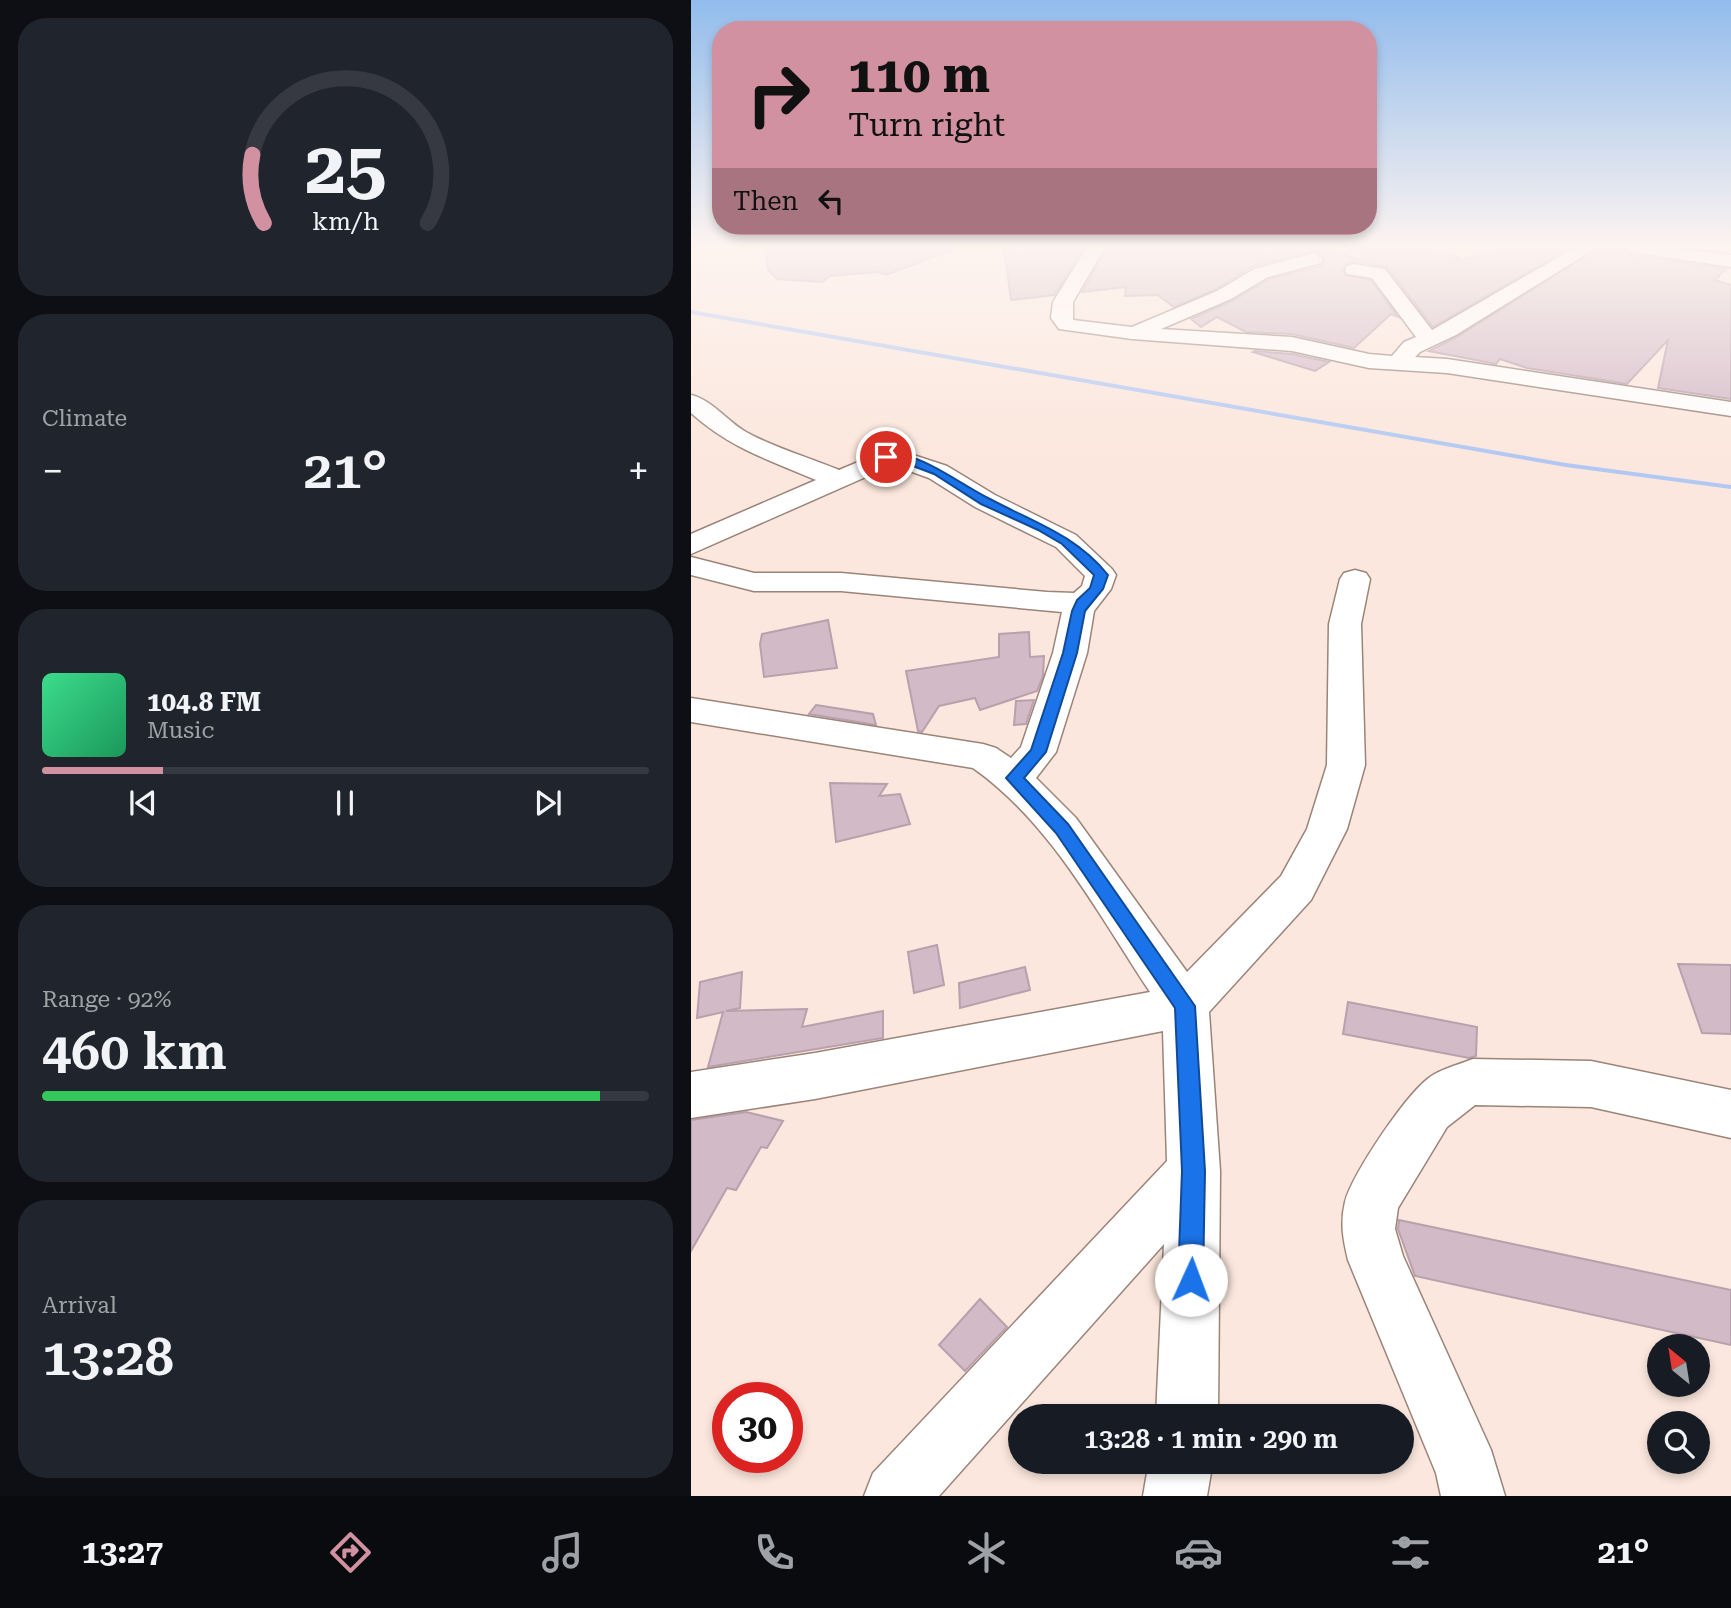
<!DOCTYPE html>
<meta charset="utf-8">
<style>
:root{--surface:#171b24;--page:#20242c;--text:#f1f3f6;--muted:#9ea1a6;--line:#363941;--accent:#d291a0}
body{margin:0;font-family:"Roboto Serif",serif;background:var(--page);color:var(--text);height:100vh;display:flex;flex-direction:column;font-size:26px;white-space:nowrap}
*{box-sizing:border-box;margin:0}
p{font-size:23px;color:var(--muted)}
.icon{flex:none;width:38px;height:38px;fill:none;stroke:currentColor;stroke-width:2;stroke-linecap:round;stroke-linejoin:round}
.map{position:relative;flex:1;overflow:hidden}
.sheet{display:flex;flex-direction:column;gap:18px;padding:18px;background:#0d0f14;width:691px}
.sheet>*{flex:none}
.hud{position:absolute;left:21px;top:21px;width:665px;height:214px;border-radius:28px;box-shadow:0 4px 10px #0003;background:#d291a0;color:#111;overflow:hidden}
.needle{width:46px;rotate:330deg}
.buttons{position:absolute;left:956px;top:1334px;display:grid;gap:14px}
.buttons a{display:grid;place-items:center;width:63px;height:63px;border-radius:50%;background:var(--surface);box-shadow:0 4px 10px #0003;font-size:35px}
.speed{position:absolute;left:21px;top:1382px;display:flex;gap:14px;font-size:35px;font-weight:700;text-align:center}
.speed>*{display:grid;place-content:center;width:91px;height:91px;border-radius:50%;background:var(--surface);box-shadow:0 4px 10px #0003;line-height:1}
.speed .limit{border:10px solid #d22;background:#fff;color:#111}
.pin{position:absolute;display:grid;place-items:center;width:60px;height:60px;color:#fff;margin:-30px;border:4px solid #fff;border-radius:50%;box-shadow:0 2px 7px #0007}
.me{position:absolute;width:77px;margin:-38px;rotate:2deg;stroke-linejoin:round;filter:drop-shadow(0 0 5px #0008)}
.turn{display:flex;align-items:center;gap:24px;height:147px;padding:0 21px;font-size:32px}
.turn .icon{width:91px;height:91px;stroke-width:2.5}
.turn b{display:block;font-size:49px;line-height:60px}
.then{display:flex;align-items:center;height:66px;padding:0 21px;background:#0003;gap:14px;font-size:26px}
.big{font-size:52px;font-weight:600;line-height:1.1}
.sheet .widget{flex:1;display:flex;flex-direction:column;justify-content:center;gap:10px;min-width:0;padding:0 24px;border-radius:28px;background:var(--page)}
.sheet .dial{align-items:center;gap:0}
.dial svg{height:182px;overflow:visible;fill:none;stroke:var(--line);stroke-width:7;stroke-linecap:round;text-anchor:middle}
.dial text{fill:var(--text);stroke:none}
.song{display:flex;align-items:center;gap:21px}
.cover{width:84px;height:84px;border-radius:10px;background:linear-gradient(135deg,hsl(150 70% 55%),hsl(150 70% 35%))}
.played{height:7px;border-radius:4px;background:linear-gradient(90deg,var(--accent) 20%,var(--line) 20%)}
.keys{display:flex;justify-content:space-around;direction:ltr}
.heat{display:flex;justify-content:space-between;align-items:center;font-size:38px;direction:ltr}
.charge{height:10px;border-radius:5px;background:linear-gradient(90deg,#34c759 92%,var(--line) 0)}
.trip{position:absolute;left:317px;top:1404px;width:406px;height:70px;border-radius:35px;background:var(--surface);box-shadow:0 4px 10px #0003;font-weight:600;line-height:70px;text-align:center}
.tabs{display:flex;height:112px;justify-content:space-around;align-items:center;background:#090b0e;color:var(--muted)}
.tabs .icon{width:49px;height:49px}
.tabs .selected{color:var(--accent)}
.tabs b{font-size:32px;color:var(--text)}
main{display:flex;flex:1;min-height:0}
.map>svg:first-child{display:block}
</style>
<main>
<section class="sheet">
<div class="widget dial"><svg viewBox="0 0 100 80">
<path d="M14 69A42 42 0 1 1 86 69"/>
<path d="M14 69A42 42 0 0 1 9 39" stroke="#d291a0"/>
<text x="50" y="56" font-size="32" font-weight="700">25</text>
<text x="50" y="72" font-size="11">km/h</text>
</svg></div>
<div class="widget"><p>Climate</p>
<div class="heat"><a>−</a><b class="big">21°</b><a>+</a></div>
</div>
<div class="widget">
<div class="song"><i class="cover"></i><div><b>104.8 FM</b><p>Music</p></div></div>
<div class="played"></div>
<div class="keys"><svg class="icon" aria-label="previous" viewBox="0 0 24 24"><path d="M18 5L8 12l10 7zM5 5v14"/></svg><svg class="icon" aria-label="pause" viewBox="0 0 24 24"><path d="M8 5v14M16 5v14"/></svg><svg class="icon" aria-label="next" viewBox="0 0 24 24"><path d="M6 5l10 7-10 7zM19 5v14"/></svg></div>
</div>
<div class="widget"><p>Range · 92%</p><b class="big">460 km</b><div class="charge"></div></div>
<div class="widget"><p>Arrival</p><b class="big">13:28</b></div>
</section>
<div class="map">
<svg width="1040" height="1496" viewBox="0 0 1040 1496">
<rect width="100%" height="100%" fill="#fbe7dd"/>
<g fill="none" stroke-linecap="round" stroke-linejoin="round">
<path fill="#b2c8f3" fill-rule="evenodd" d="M 0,310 L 875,463 L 1040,485 L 1040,489 L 875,467 L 0,314 Z"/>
</g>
<path fill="#d2bac7" stroke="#b8a0ad" stroke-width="2" d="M 74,247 L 262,247 L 263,249 L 195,275 L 187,272 L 139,276 L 131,282 L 86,279 L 77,270 Z
M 313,247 L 393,247 L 363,295 L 320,300 Z
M 417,247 L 628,247 L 672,261 L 668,247 L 707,247 L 768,256 L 766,261 L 821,247 L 827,249 L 880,247 L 742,327 L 696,267 L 663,261 L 655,263 L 652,269 L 654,275 L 680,280 L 707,317 L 700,314 L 663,348 L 601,334 L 555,332 L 526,317 L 510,327 L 500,319 L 541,301 L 578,279 L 631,266 L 635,258 L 624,251 L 562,266 L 525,289 L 483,307 L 467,295 L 434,296 L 435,287 L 391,292 Z
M 909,247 L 928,247 L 939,255 L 1035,269 L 1024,280 L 1040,285 L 1040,399 L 967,388 L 977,340 L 936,384 L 836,368 L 809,359 L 805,364 L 738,351 L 766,337 Z
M 564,351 L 601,354 L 638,362 L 624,371 L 562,352 Z
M 137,620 L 146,668 L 73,677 L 69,644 L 71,634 Z
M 338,632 L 339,657 L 353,656 L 352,676 L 346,691 L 289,710 L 284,698 L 248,706 L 231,732 L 227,731 L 215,671 L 308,657 L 308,634 Z
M 343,700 L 335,724 L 323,725 L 325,701 Z
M 125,705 L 182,714 L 185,725 L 118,714 Z
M 139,783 L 196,784 L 188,796 L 209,794 L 219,824 L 145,842 Z
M 246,945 L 253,985 L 223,993 L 217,952 Z
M 987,964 L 1040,965 L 1040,1034 L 1011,1033 Z
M 334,967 L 339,990 L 269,1008 L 268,983 Z
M 51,972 L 49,1008 L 35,1011 L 116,1009 L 111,1027 L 192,1011 L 192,1038 L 17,1067 L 32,1012 L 6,1018 L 9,982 Z
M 657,1002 L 786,1027 L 785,1056 L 778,1058 L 652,1034 Z
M 55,1112 L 92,1121 L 76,1148 L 70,1147 L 45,1190 L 36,1188 L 0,1251 L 0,1120 Z
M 708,1220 L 1040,1290 L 1040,1345 L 724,1276 L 707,1229 Z
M 289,1299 L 316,1327 L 274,1371 L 248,1345 Z"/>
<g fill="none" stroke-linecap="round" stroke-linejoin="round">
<g stroke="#9b8479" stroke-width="3">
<path id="minor" d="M 396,247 L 414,247 L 382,302 L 382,320 L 441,327 L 526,291 L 563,269 L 623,253 L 632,259 L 630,263 L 577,277 L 540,299 L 470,329 L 601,337 L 678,354 L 701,356 L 713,342 L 725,337 L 681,278 L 656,274 L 654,270 L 656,266 L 663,264 L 694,269 L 741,330 L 885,247 L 907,247 L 765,335 L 729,352 L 724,357 L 756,359 L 1040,402 L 1040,416 L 756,373 L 678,368 L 601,351 L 441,339 L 368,329 L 360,318 L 362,302 Z
M 930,247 L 977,247 L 1040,255 L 1040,267 L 939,252 Z
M 0,395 C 21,400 36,421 55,432 C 84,448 117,457 148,470 L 201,448 L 256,466 L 304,495 L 385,535 L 421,569 L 425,575 L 420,589 L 403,611 L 396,653 L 365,752 L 345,778 L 385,818 L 496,972 L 590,876 L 616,829 L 636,765 L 638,624 L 649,579 L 653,573 L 664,570 L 675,573 L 679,579 L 670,624 L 674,765 L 656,829 L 620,900 L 518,1012 L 529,1171 L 527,1416 L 465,1416 L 473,1244 L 248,1496 L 173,1496 L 182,1473 L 476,1161 L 472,1031 L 124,1099 L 0,1118 L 0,1072 L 124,1053 L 459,992 C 407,914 360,823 282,768 L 0,722 L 0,698 L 292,744 L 305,748 L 320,758 L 330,747 L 362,653 L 371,612 L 150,591 L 63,591 L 0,575 L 0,557 L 63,573 L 150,573 L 356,592 L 383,593 L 391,586 L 394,576 L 365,547 L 284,507 L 238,478 L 202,465 L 0,554 L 0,534 L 125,480 C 78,460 39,448 0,413 Z
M 782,1059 L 900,1061 L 1040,1090 L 1040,1138 L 900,1107 L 784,1105 L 756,1127 L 707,1208 L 704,1229 L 712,1256 L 800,1450 L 814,1496 L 750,1496 L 745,1473 L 657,1260 C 652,1239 649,1223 654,1202 C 661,1174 718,1089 742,1075 C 754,1068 769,1064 782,1059 Z
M 458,1461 L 522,1461 L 516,1496 L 452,1496 Z"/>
</g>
<use href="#minor" fill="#fff" fill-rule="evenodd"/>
</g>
<linearGradient id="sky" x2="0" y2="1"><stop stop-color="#92bcec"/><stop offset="0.54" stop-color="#fdf4f0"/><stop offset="1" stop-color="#fdf4f0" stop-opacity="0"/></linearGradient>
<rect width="1040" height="456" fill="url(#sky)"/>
<path fill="#1a73e8" stroke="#114b97" stroke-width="2" d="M 208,453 C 242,462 268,483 299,499 C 342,522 385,535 417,575 L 412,589 L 394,611 L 386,653 L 355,752 L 333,778 L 377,824 L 504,1006 L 514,1171 L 512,1280 L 508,1288 L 500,1292 L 491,1288 L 487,1280 L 491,1171 L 484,1008 L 365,833 L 315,778 L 340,750 L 372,653 L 381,611 L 386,600 L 399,588 L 403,575 L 371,544 L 347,530 L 290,504 L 243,474 L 206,460 L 195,461 L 189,457 Z"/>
</svg>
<div class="buttons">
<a><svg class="needle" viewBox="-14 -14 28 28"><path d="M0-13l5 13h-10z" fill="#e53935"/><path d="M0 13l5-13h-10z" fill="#9ea1a6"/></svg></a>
<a><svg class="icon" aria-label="search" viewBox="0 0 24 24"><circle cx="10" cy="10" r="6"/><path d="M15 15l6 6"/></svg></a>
</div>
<div class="speed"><div class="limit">30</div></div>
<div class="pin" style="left:195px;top:457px;background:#d93025"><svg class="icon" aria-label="arrive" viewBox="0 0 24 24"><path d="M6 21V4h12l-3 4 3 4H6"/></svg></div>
<svg class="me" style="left:500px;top:1280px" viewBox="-20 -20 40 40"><circle r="19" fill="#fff"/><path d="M0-13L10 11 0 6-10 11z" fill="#1a73e8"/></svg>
<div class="trip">13:28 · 1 min · 290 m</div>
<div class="hud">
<div class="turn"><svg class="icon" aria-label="right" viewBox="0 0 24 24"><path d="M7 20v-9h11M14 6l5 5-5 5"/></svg><div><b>110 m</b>Turn right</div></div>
<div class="then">Then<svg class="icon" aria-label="left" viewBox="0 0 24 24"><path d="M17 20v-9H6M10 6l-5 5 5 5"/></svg></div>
</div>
</div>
</main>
<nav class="tabs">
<b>13:27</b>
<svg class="icon selected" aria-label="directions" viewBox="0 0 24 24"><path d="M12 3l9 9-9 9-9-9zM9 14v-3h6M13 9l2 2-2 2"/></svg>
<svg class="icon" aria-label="music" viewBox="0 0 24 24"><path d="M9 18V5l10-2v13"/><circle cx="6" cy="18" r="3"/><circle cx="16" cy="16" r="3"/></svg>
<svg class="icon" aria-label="phone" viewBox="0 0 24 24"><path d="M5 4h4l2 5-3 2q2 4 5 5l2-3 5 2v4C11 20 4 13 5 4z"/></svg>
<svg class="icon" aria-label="climate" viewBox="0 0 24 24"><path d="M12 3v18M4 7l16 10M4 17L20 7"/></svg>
<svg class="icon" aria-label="car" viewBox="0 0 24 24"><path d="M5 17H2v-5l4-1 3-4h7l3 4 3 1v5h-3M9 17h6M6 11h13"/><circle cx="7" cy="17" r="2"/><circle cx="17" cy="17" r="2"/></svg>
<svg class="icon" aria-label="filters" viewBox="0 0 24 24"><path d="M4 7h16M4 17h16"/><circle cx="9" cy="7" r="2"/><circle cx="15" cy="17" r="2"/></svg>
<b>21°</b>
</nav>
